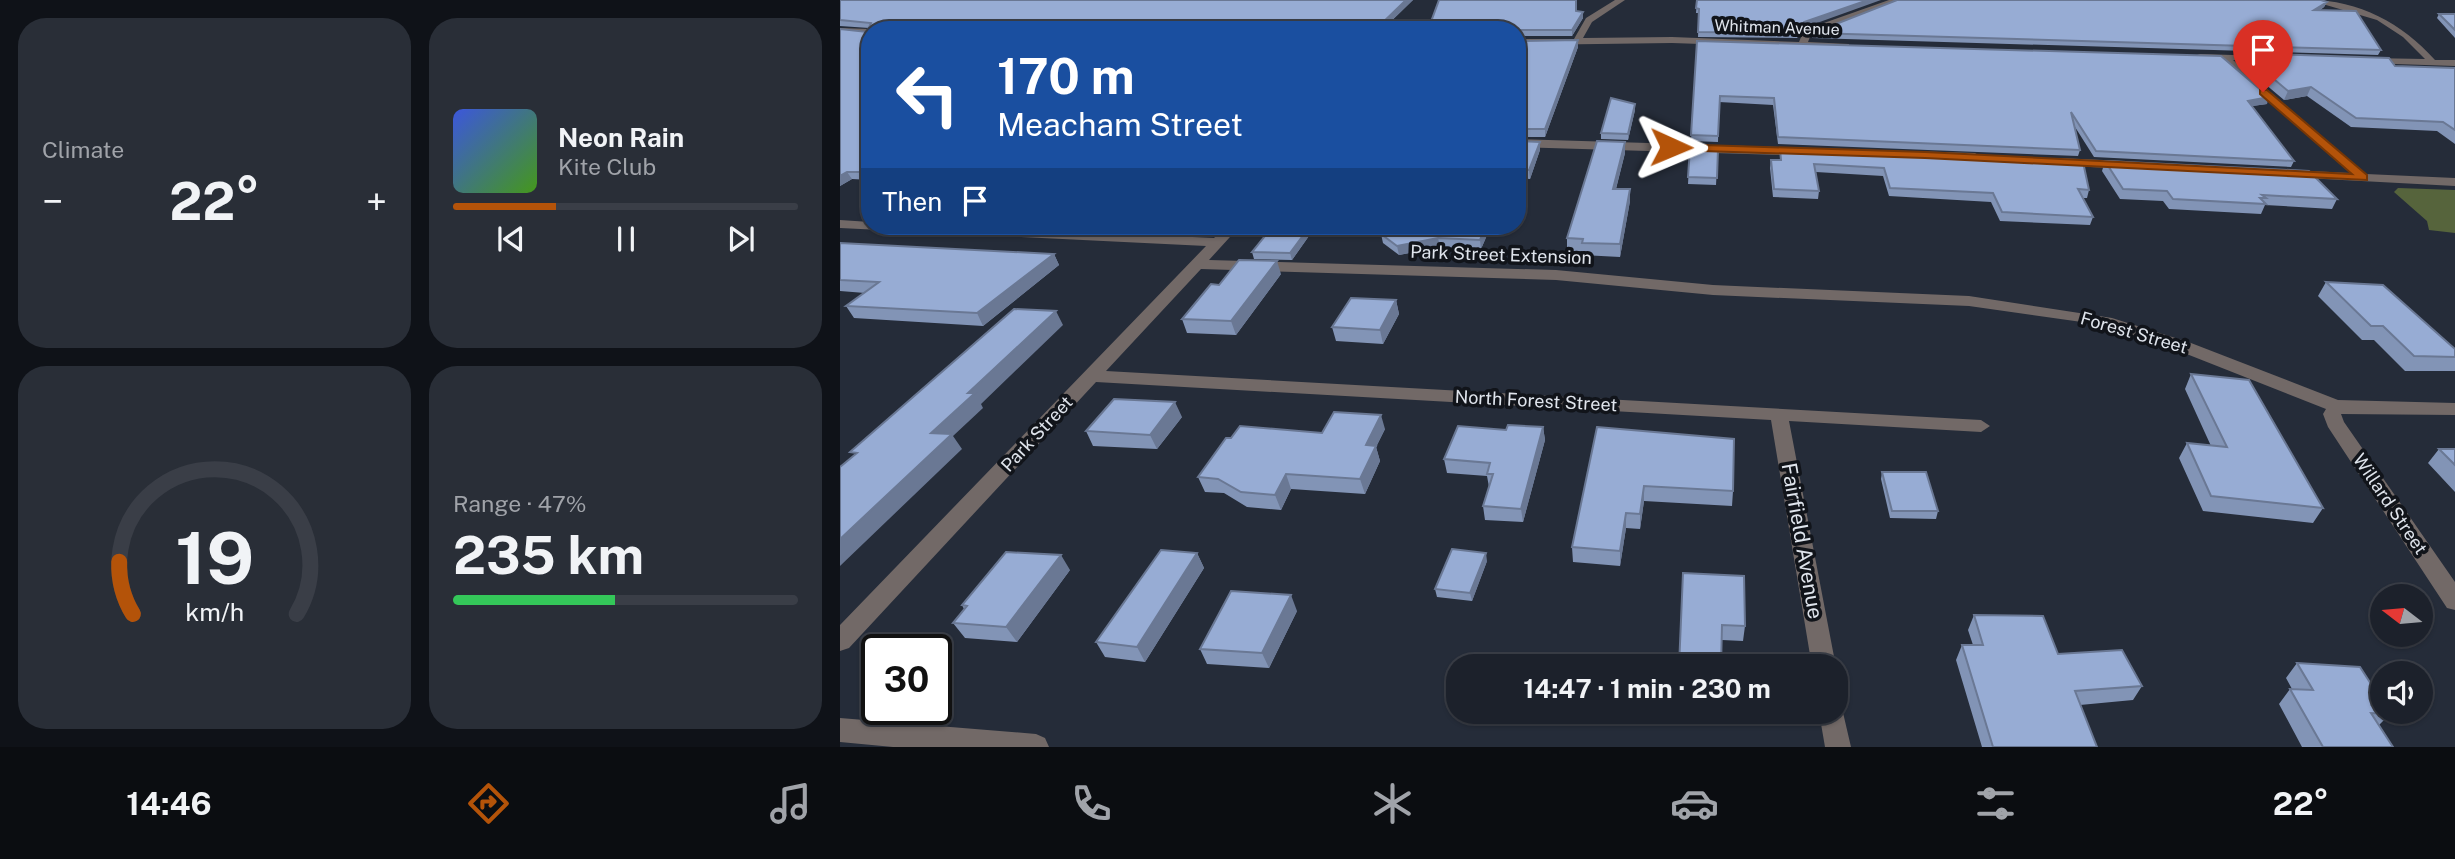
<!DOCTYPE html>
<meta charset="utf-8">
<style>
:root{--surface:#1c212b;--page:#292e37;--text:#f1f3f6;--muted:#a0a3a9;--line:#3a3e47;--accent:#b45309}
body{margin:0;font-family:"Public Sans",sans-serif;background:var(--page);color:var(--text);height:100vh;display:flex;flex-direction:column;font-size:26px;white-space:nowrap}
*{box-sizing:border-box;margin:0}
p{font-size:23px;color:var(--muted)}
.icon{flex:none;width:38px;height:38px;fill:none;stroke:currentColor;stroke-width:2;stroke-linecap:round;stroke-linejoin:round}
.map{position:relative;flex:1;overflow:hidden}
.side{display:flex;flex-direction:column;gap:18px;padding:18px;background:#0f1218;width:840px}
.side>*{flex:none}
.guide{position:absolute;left:21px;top:21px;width:665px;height:214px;border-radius:28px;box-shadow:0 2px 5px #0004,0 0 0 2px var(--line);background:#1a4fa0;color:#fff;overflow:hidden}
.needle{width:46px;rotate:286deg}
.fabs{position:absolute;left:1530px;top:584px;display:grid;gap:14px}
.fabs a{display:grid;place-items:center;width:63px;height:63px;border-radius:50%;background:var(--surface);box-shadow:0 2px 5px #0004,0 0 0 2px var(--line);font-size:35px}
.speed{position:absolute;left:21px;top:634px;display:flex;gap:14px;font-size:35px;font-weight:700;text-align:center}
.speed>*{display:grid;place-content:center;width:91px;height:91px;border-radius:50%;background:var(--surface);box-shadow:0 2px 5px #0004,0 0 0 2px var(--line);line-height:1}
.speed .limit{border:4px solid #111;border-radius:10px;background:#fff;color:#111}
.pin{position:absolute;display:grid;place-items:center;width:60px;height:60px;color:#fff;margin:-72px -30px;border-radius:50% 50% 50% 0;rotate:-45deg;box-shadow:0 0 7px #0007}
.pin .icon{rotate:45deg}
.me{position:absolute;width:77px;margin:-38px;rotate:91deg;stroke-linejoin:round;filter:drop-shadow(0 0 5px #0008)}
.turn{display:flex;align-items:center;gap:24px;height:147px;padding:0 21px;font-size:32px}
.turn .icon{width:91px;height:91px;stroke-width:2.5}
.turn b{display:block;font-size:49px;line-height:60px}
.then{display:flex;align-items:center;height:66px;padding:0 21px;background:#0003;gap:14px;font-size:26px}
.big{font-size:52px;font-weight:700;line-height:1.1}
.side .tile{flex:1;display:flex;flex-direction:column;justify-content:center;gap:10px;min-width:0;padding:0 24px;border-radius:28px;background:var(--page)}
.side .dial{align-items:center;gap:0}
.dial svg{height:182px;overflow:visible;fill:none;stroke:var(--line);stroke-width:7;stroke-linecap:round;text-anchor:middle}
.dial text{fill:var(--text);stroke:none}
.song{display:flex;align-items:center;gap:21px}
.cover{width:84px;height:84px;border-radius:10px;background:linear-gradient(135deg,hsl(230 70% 55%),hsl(100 70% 35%))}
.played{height:7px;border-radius:4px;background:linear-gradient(90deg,var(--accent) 30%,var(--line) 30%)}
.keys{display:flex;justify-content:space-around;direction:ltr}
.heat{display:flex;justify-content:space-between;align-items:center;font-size:38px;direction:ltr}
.charge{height:10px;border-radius:5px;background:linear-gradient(90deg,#34c759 47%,var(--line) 0)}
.side .tiles{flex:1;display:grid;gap:18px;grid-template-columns:repeat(2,1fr)}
.trip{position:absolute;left:606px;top:654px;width:402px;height:70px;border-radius:28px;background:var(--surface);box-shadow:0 2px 5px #0004,0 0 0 2px var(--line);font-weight:700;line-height:70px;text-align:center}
.dock{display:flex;height:112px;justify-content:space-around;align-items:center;background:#0b0d11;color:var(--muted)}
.dock .icon{width:49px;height:49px}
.dock .active{color:var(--accent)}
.dock b{font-size:32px;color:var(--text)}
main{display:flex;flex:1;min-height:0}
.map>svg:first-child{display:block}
</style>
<main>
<section class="side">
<div class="tiles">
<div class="tile"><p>Climate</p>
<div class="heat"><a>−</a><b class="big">22°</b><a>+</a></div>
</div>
<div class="tile">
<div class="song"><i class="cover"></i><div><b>Neon Rain</b><p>Kite Club</p></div></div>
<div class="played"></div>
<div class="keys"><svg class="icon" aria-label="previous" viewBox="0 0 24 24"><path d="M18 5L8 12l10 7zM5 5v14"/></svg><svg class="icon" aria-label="pause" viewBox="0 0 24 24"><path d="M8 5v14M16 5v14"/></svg><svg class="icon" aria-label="next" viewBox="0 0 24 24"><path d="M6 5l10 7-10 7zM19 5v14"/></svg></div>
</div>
<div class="tile dial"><svg viewBox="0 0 100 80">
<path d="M14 69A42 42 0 1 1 86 69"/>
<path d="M14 69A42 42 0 0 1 8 46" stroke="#b45309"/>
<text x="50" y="56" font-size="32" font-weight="700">19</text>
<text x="50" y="72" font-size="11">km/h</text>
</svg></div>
<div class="tile"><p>Range · 47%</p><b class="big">235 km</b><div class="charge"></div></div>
</div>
</section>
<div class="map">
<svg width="1615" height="747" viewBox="0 0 1615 747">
<rect width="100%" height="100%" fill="#252c39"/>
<path fill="#56643c" d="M 1558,188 L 1615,190 L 1615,233 L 1589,230 L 1587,221 L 1554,192 Z"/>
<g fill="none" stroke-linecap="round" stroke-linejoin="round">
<path fill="#726967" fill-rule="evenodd" d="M 775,0 L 785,0 L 752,22 L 743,38 L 832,37 L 959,42 L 964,30 L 1049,0 L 1061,0 L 971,34 L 968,42 L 1009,44 L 1009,48 L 1006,49 L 832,43 L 677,45 L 677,39 L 734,39 L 746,18 Z
M 1469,0 C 1519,0 1562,23 1595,60 L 1615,60 L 1615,66 L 1525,63 L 1523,61 L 1528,58 L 1585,59 L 1563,37 L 1537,20 Z
M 0,28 L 30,29 L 32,30 L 30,35 L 0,34 Z
M 1360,54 L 1426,56 L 1428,58 L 1423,61 L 1393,60 L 1526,174 L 1615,178 L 1615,186 L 1446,177 L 1444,174 L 1450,170 L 1510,173 L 1381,60 L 1357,59 L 1357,55 Z
M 677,139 L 1135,153 L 1141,157 L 1135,161 L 677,147 Z
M 1219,158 L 1286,161 L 1292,165 L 1286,169 L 1215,165 L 1215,159 Z
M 0,220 L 30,222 L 30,226 L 115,226 L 374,238 L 386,226 L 400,226 L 369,260 L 716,270 L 873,285 L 1129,296 L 1272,318 L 1351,343 L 1498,400 L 1615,403 L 1615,415 L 1501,414 L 1504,422 L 1615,582 L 1615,610 L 1607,608 L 1488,427 L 1483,414 L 1486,409 L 1339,351 L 1263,325 L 1129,306 L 873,295 L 716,280 L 361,269 L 266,371 L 1141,420 L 1150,426 L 1141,432 L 949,421 L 996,667 L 996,668 L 972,667 L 931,420 L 256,382 L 9,648 L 0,651 L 0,625 L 366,246 L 0,228 Z
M 996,702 L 1001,704 L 1011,747 L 985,747 L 979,712 L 996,712 Z
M 0,718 L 196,734 L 205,738 L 209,747 L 53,747 L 0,742 Z"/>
</g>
<path fill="#8294b6" d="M 0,0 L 573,0 L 542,30 L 30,30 L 30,180 L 12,179 L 0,186 L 0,29 L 27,32 L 29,28 L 0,26 Z
M 857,0 L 963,28 L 957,38 L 858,37 L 859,13 L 856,13 Z
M 1487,2 L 1484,7 L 1479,11 L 1541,50 L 1538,55 L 972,38 L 973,33 Z
M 736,11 L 743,18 L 732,36 L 677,36 L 677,30 Z
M 1599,14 L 1615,14 L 1615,38 L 1597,18 Z
M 738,40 L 738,47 L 705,137 L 677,137 L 677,41 Z
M 857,41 L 1427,104 L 1412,106 L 1454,161 L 1451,167 L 1254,157 L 1235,127 L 1240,150 L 1238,156 L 938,144 L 933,105 L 879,102 L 878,142 L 851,141 Z
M 1403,53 L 1555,66 L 1615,68 L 1615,144 L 1597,131 L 1511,127 L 1467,96 L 1444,100 L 1399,62 Z
M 795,104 L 795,110 L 788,140 L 761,139 L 761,133 Z
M 677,141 L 700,142 L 700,150 L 690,179 L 677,178 Z
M 785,142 L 785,153 L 776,189 L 790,189 L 790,201 L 780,257 L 742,255 L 742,251 L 727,251 L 727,238 Z
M 850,148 L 878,149 L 876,185 L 848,184 Z
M 940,149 L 1249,190 L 1247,198 L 1243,198 L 1253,217 L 1250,225 L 1160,221 L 1151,202 L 1049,196 L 1043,176 L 976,172 L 979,191 L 978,199 L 933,197 L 930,168 L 931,160 L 940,160 Z
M 1265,161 L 1497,199 L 1492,209 L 1425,205 L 1421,214 L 1329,209 L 1323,201 L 1280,199 L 1262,171 Z
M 476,226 L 452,260 L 414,259 L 412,252 Z
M 546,226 L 651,226 L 641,249 L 600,247 L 559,255 L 543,243 L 541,234 Z
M 0,243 L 214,254 L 219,265 L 143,326 L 14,318 L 6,306 L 25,293 L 0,291 Z
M 441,274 L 396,335 L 347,333 L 342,319 L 379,285 Z
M 1486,282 L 1615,349 L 1615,371 L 1565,371 L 1534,340 L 1522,340 L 1478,296 Z
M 556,300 L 559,314 L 543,344 L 496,341 L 492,327 Z
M 1351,374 L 1483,508 L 1473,523 L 1363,511 L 1339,458 L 1347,443 L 1371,446 L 1345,389 Z
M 342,417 L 317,449 L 253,446 L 246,431 Z
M 703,427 L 705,440 L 683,522 L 645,520 L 643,506 L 649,487 L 647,476 L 607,473 L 604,459 L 666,430 Z
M 757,427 L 893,491 L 892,506 L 804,501 L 800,529 L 786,528 L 780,566 L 733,562 L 732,547 Z
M 545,429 L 536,447 L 540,461 L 525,494 L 451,489 L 441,510 L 407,507 L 384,493 L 365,492 L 358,477 L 391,438 Z
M 1599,449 L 1615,449 L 1615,492 L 1588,463 Z
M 1042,472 L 1098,511 L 1096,519 L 1050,518 L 1041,479 Z
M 357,553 L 364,568 L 305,662 L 265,657 L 256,642 Z
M 647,561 L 632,601 L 597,597 L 595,589 Z
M 230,570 L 177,642 L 125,638 L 113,623 L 124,609 L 122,605 Z
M 843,573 L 905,626 L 903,641 L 882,640 Z
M 457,611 L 429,668 L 367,664 L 360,649 Z
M 1134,615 L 1218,654 L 1302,686 L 1293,700 L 1240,705 L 1257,747 L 1142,747 L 1116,660 L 1122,645 L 1133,645 L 1128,630 Z
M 1457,663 L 1550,714 L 1539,725 L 1553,747 L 1462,747 L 1439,704 L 1450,689 L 1452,689 L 1446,678 Z"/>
<path fill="#6a7894" d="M 566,0 L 573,0 L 542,30 L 535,30 Z
M 1028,0 L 1041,0 L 963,28 L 957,38 L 958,33 L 964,22 Z
M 1487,2 L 1484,7 L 1472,15 L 1474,10 Z
M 743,12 L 743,18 L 732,36 L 732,30 Z
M 738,40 L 738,47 L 705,137 L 705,129 Z
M 1471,87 L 1467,96 L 1444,100 L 1448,91 Z
M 1429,97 L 1427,104 L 1406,107 L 1408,101 Z
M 795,104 L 795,110 L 788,140 L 788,134 Z
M 700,142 L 700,150 L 690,179 L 689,170 Z
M 785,142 L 785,153 L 773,200 L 773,189 Z
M 7,172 L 12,179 L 0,186 L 0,176 Z
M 790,189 L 790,201 L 780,257 L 780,244 Z
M 470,226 L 476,226 L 452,260 L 450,253 Z
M 646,226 L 651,226 L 641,249 L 640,240 Z
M 598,238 L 600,247 L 559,255 L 557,246 Z
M 214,254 L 219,265 L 143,326 L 137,313 Z
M 437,261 L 441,274 L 396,335 L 391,321 Z
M 556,300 L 559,314 L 543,344 L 540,330 Z
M 216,311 L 223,325 L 141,404 L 143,408 L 113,436 L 122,449 L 0,566 L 0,539 L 91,433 L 128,393 Z
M 335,402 L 342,417 L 317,449 L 310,435 Z
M 541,415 L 545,429 L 536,447 L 540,461 L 525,494 L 520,479 L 526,445 Z
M 703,427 L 705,440 L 683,522 L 681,509 Z
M 446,474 L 451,489 L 441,510 L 435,495 Z
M 804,486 L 804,501 L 800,529 L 800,514 Z
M 786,513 L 786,528 L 780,566 L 780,551 Z
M 357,553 L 364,568 L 305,662 L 297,647 Z
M 646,553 L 647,561 L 632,601 L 630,593 Z
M 221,555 L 230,570 L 177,642 L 166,627 Z
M 451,595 L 457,611 L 429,668 L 422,653 Z"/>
<path fill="#97acd4" stroke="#6a7894" stroke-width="2" d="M 0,0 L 566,0 L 535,30 L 30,30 L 30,136 L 26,138 L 30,138 L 30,172 L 7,172 L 0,176 L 0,29 L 27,32 L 31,23 L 0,20 Z
M 599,0 L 736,0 L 736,11 L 743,12 L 732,30 L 588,30 Z
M 857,0 L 1028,0 L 964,22 L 958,33 L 858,32 L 859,9 L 856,8 Z
M 1057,0 L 1481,0 L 1487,2 L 1474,10 L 1516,11 L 1541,50 L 973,33 Z
M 1599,14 L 1615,14 L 1615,30 Z
M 738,40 L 705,129 L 677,129 L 677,41 Z
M 857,41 L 1381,56 L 1429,97 L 1408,101 L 1454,161 L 1256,151 L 1231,112 L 1240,150 L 938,137 L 934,98 L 880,96 L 878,136 L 851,135 Z
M 1403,53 L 1549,58 L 1555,66 L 1615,68 L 1615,130 L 1603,122 L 1516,118 L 1471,87 L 1448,91 Z
M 771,98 L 795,104 L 788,134 L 761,133 Z
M 677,141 L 700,142 L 689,170 L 677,170 Z
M 757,141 L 785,142 L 773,189 L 790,189 L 780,244 L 742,243 L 743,239 L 727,238 Z
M 850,148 L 878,149 L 877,178 L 848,177 Z
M 940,149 L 1243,162 L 1249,190 L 1238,189 L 1253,217 L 1162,212 L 1153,193 L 1050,188 L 1044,168 L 974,164 L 979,191 L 934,189 L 931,160 L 941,160 Z
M 1265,161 L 1469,171 L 1497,199 L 1422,195 L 1426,198 L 1420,198 L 1426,204 L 1333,199 L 1327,191 L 1283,189 Z
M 433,226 L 470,226 L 450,253 L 412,252 Z
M 546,226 L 646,226 L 640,240 L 598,238 L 557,246 L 541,234 Z
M 0,243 L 214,254 L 137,313 L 6,306 L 39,282 L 0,280 Z
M 399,260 L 437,261 L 391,321 L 342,319 L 371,284 L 379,285 Z
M 1486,282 L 1543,285 L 1615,349 L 1615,357 L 1574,356 L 1543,326 L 1531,326 Z
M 511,298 L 556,300 L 540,330 L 492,327 Z
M 174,309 L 216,311 L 128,393 L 135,393 L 91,433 L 112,434 L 0,539 L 0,467 L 17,453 L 10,452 Z
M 1351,374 L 1409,380 L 1483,508 L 1371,496 L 1347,443 L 1387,447 Z
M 274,399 L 335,402 L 310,435 L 246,431 Z
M 494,412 L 541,415 L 526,445 L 536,446 L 520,479 L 446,474 L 435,495 L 401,492 L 378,479 L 358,477 L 386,438 L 391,438 L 400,426 L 482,433 Z
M 668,425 L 703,427 L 681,509 L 643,506 L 653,474 L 647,474 L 650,463 L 604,459 L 618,426 L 666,430 Z
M 757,427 L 894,439 L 893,491 L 804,486 L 800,514 L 786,513 L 780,551 L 732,547 Z
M 1599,449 L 1615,449 L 1615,465 Z
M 1042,472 L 1086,472 L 1098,511 L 1052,511 Z
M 612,549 L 646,553 L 630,593 L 595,589 Z
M 321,550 L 357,553 L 297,647 L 256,642 Z
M 166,552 L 221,555 L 166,627 L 113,623 L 127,606 L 122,605 Z
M 843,573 L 904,576 L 905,626 L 882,625 L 881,667 L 839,667 Z
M 391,591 L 451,595 L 422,653 L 360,649 Z
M 1134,615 L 1203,616 L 1218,654 L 1282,650 L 1302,686 L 1235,691 L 1257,747 L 1153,747 L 1122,645 L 1143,645 Z
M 1457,663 L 1520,667 L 1542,701 L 1542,712 L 1549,712 L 1550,714 L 1531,713 L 1553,747 L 1483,747 L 1450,689 L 1473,690 Z"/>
<path fill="#b45309" stroke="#753606" stroke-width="2" d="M 1420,90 L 1427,90 L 1527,175 L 1527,180 L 1085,158 L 831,150 L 826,147 L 831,144 L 1085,152 L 1512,174 L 1420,94 Z"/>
<g text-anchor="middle" stroke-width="7" stroke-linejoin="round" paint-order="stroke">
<g font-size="16" fill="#dfe4ec" stroke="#11141a">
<text transform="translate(937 27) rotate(2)" y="6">Whitman Avenue</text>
</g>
<g font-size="18" fill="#dfe4ec" stroke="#11141a">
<text transform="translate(661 255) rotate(2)" y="6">Park Street Extension</text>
<text transform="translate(1294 333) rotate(16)" y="6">Forest Street</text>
<text transform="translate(696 401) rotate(3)" y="6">North Forest Street</text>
<text transform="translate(197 434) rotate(-47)" y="6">Park Street</text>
<text transform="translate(1550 504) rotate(56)" y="6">Willard Street</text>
</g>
<g font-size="21" fill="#dfe4ec" stroke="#11141a">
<text transform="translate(962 541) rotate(80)" y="7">Fairfield Avenue</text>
</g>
</g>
</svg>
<div class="fabs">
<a><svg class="needle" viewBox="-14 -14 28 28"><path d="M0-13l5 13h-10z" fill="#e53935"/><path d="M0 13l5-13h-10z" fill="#a0a3a9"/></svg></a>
<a><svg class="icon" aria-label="sound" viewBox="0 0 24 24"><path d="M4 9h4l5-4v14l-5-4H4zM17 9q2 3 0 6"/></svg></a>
</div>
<div class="speed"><div class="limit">30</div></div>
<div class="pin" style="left:1423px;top:92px;background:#d93025"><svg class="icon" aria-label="arrive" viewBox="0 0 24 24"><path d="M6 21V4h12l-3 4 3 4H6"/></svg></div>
<svg class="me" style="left:831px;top:147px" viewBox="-20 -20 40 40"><path d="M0-17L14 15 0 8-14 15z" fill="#b45309" stroke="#fff" stroke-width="4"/></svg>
<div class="trip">14:47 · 1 min · 230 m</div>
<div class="guide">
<div class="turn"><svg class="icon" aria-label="left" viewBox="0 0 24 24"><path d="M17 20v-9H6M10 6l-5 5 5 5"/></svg><div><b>170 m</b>Meacham Street</div></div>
<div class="then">Then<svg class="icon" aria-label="arrive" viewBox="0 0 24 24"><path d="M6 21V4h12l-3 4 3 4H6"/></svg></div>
</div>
</div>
</main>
<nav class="dock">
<b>14:46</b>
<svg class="icon active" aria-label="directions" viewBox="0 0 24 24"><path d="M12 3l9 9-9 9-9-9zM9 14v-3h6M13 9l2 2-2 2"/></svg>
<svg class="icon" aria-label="music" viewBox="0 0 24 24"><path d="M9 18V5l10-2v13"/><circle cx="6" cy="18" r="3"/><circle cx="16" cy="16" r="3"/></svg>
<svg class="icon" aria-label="phone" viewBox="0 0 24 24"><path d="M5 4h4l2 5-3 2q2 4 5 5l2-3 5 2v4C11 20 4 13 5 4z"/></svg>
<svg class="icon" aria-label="climate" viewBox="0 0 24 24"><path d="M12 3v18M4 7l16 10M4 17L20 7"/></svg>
<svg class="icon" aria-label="car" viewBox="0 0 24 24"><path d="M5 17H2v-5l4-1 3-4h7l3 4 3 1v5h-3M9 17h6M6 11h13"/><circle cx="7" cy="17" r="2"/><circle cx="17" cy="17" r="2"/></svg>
<svg class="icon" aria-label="filters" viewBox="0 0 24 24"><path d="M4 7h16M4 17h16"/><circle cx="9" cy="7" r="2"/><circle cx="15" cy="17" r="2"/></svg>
<b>22°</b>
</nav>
